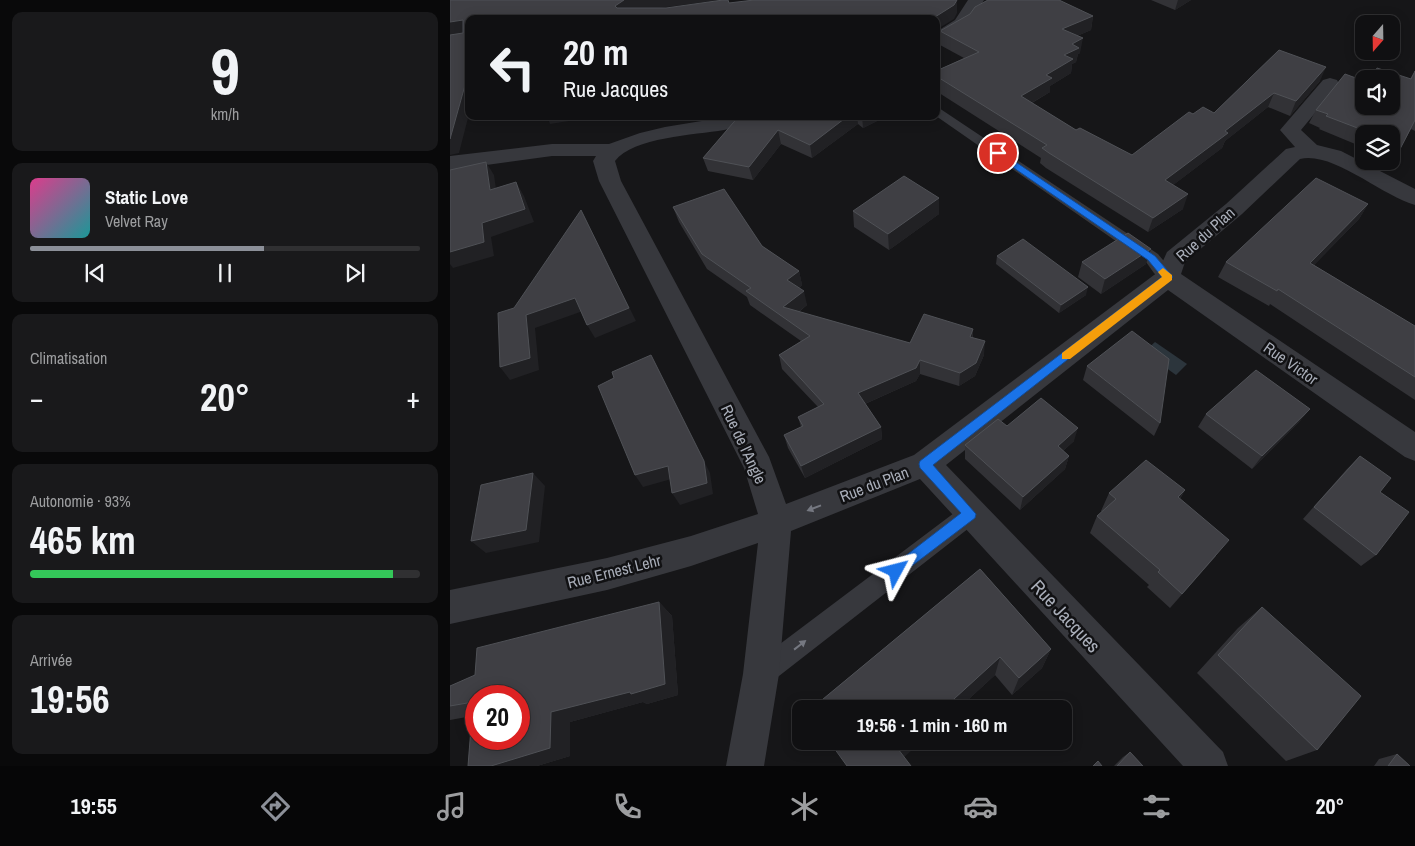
<!DOCTYPE html>
<html lang="fr">
<meta charset="utf-8">
<style>
:root{--surface:#101012;--page:#19191b;--text:#f1f3f6;--muted:#9c9d9f;--line:#303032;--accent:#8c9099}
body{margin:0;font-family:"Archivo Narrow",sans-serif;background:var(--page);color:var(--text);height:100vh;display:flex;flex-direction:column;font-size:19px;white-space:nowrap}
*{box-sizing:border-box;margin:0}
p{font-size:16px;color:var(--muted)}
.icon{flex:none;width:28px;height:28px;fill:none;stroke:currentColor;stroke-width:2;stroke-linecap:round;stroke-linejoin:round}
.map{position:relative;flex:1;overflow:hidden}
.panel{display:flex;flex-direction:column;gap:12px;padding:12px;background:#09090a;width:450px}
.panel>*{flex:none}
.top-card{position:absolute;left:15px;top:15px;width:475px;height:105px;border-radius:10px;box-shadow:0 2px 12px #0003,0 0 0 1px var(--line);background:#101012;color:var(--text);overflow:hidden}
.needle{width:32px;rotate:200deg}
.buttons{position:absolute;left:905px;top:15px;display:grid;gap:10px}
.buttons a{display:grid;place-items:center;width:45px;height:45px;border-radius:10px;background:var(--surface);box-shadow:0 2px 12px #0003,0 0 0 1px var(--line);font-size:25px}
.speed{position:absolute;left:15px;top:685px;display:flex;gap:10px;font-size:25px;font-weight:700;text-align:center}
.speed>*{display:grid;place-content:center;width:65px;height:65px;border-radius:50%;background:var(--surface);box-shadow:0 2px 12px #0003,0 0 0 1px var(--line);line-height:1}
.speed .limit{border:8px solid #d22;background:#fff;color:#111}
.pin{position:absolute;display:grid;place-items:center;width:42px;height:42px;color:#fff;margin:-21px;border:2px solid #fff;border-radius:50%;box-shadow:0 1px 5px #0007}
.me{position:absolute;width:55px;margin:-28px;rotate:52deg;stroke-linejoin:round;filter:drop-shadow(0 0 4px #0008)}
.turn{display:flex;align-items:center;gap:18px;height:105px;padding:0 15px;font-size:22px}
.turn .icon{width:65px;height:65px;stroke-width:2.5}
.turn b{display:block;font-size:35px;line-height:42px}
.big{font-size:38px;font-weight:700;line-height:1.1}
.panel .card{flex:1;display:flex;flex-direction:column;justify-content:center;gap:8px;min-width:0;padding:0 18px;border-radius:10px;background:var(--page)}
.panel .dial{align-items:center;gap:0}
.dial b{font-size:65px;line-height:1}
.song{display:flex;align-items:center;gap:15px}
.cover{width:60px;height:60px;border-radius:8px;background:linear-gradient(135deg,hsl(330 70% 55%),hsl(180 70% 35%))}
.played{height:5px;border-radius:2px;background:linear-gradient(90deg,var(--accent) 60%,var(--line) 60%)}
.keys{display:flex;justify-content:space-around;direction:ltr}
.heat{display:flex;justify-content:space-between;align-items:center;font-size:28px;direction:ltr}
.charge{height:8px;border-radius:4px;background:linear-gradient(90deg,#34c759 93%,var(--line) 0)}
.trip{position:absolute;left:342px;top:700px;width:280px;height:50px;border-radius:10px;background:var(--surface);box-shadow:0 2px 12px #0003,0 0 0 1px var(--line);font-weight:700;line-height:50px;text-align:center}
.tabs{display:flex;height:80px;justify-content:space-around;align-items:center;background:#060607;color:var(--muted)}
.tabs .icon{width:35px;height:35px}
.tabs .on{color:var(--accent)}
.tabs b{font-size:22px;color:var(--text)}
main{display:flex;flex:1;min-height:0}
.map>svg:first-child{display:block}
</style>
<main>
<section class="panel">
<div class="card dial"><b>9</b><p>km/h</p></div>
<div class="card">
<div class="song"><i class="cover"></i><div><b>Static Love</b><p>Velvet Ray</p></div></div>
<div class="played"></div>
<div class="keys"><svg class="icon" aria-label="previous" viewBox="0 0 24 24"><path d="M18 5L8 12l10 7zM5 5v14"/></svg><svg class="icon" aria-label="pause" viewBox="0 0 24 24"><path d="M8 5v14M16 5v14"/></svg><svg class="icon" aria-label="next" viewBox="0 0 24 24"><path d="M6 5l10 7-10 7zM19 5v14"/></svg></div>
</div>
<div class="card"><p>Climatisation</p>
<div class="heat"><a>−</a><b class="big">20°</b><a>+</a></div>
</div>
<div class="card"><p>Autonomie · 93%</p><b class="big">465 km</b><div class="charge"></div></div>
<div class="card"><p>Arrivée</p><b class="big">19:56</b></div>
</section>
<div class="map">
<svg width="965" height="766" viewBox="0 0 965 766">
<rect width="100%" height="100%" fill="#161618"/>
<path fill="#2c353c" d="M 705,342 L 737,364 L 726,375 L 694,352 Z"/>
<g fill="none" stroke-linecap="round" stroke-linejoin="round">
<path fill="#37383d" fill-rule="evenodd" d="M 486,106 L 708,254 L 727,277 L 724,282 C 710,286 704,272 696,262 L 486,116 Z
M 520,504 L 528,507 L 531,514 L 528,521 L 320,683 L 311,687 L 302,683 L 298,674 L 302,665 L 512,507 Z"/>
<path fill="#37383d" fill-rule="evenodd" d="M 518,0 L 534,0 L 518,27 L 486,45 L 486,32 L 505,20 Z
M 880,78 L 887,80 L 889,84 L 851,130 L 867,145 L 891,151 L 965,189 L 965,205 C 932,196 883,151 850,159 L 792,214 L 735,262 L 731,274 L 965,432 L 965,461 L 955,457 L 718,290 L 496,465 L 773,752 L 778,766 L 733,766 L 470,479 L 341,531 L 329,674 L 314,766 L 276,766 L 293,674 L 308,543 L 241,566 L 157,590 L 0,624 L 0,590 L 157,558 L 241,536 L 308,514 L 294,468 L 149,181 L 143,161 L 146,156 L 102,156 L 0,170 L 0,156 L 102,144 L 159,144 L 190,133 L 215,127 L 282,116 L 318,116 L 315,120 C 301,124 288,127 274,130 C 245,135 183,137 165,161 L 171,181 L 319,457 L 336,504 L 464,455 L 708,272 L 717,252 L 776,204 L 836,149 L 845,147 L 830,130 L 873,80 Z"/>
</g>
<path fill="#323236" d="M 701,0 L 741,0 L 725,10 Z
M 643,16 L 641,30 L 627,36 L 630,53 L 628,54 L 626,62 L 622,64 L 621,73 L 600,86 L 600,92 L 582,103 L 626,130 L 682,155 L 743,114 L 764,113 L 829,50 L 870,81 L 840,116 L 818,107 L 775,141 L 772,148 L 723,185 L 733,209 L 698,232 L 596,168 L 590,163 L 591,158 L 486,91 L 486,71 L 514,58 L 490,45 L 490,31 Z
M 965,71 L 965,131 L 961,129 L 949,151 L 940,165 L 930,161 L 941,161 L 941,134 L 914,134 L 914,155 L 907,152 L 910,146 L 869,129 L 870,128 L 859,123 L 866,110 L 914,106 L 960,79 Z
M 289,116 L 437,116 L 413,128 L 408,124 L 362,158 L 331,144 L 303,180 L 258,171 L 253,158 Z
M 489,198 L 489,214 L 439,250 L 404,227 L 403,211 Z
M 918,204 L 909,219 L 864,265 L 965,326 L 965,400 L 820,304 L 819,306 L 768,277 L 776,262 Z
M 223,207 L 312,246 L 349,271 L 352,285 L 349,288 L 357,305 L 349,312 L 460,343 L 523,329 L 523,337 L 534,355 L 525,376 L 509,386 L 470,374 L 466,381 L 415,404 L 431,427 L 432,439 L 355,478 L 338,448 L 334,435 L 351,427 L 348,417 L 368,407 L 332,369 L 329,355 L 351,341 L 300,305 L 297,297 L 257,269 L 229,222 Z
M 547,256 L 636,295 L 609,313 L 546,264 Z
M 632,262 L 696,264 L 651,294 L 628,277 Z
M 637,366 L 710,423 L 704,436 L 633,380 Z
M 860,409 L 849,422 L 802,469 L 748,427 L 756,414 Z
M 557,426 L 624,441 L 613,451 L 619,456 L 615,469 L 570,510 L 515,459 L 515,445 Z
M 910,456 L 930,492 L 926,555 L 911,566 L 853,519 L 897,469 Z
M 735,490 L 730,499 L 766,556 L 720,608 L 697,587 L 699,585 L 640,533 L 647,516 L 652,512 L 651,511 L 659,493 Z
M 530,569 L 601,649 L 592,668 L 562,695 L 545,675 L 508,709 L 361,709 Z
M 209,602 L 222,616 L 228,695 L 197,704 L 193,702 L 120,722 L 120,756 L 87,766 L 18,766 L 22,716 L 0,720 L 0,686 Z
M 812,607 L 867,750 L 836,761 L 747,673 L 788,628 Z
M 680,752 L 693,766 L 664,766 L 673,757 Z
M 947,754 L 960,766 L 924,766 L 929,759 Z"/>
<path fill="#212124" d="M 174,0 L 270,0 L 180,12 L 170,19 L 165,6 Z
M 507,0 L 507,13 L 504,19 L 486,30 L 486,19 L 485,19 L 485,17 Z
M 728,0 L 741,0 L 725,10 Z
M 643,16 L 641,30 L 610,43 L 612,29 Z
M 13,20 L 19,31 L 0,37 L 0,22 Z
M 633,38 L 630,53 L 628,54 L 626,62 L 622,64 L 621,73 L 600,86 L 600,92 L 569,110 L 571,96 L 596,75 L 614,55 L 622,44 Z
M 876,67 L 870,81 L 840,116 L 846,101 Z
M 19,71 L 19,114 L 9,153 L 0,155 L 0,139 Z
M 824,93 L 818,107 L 775,141 L 772,148 L 710,195 L 715,180 L 775,131 Z
M 97,116 L 151,116 L 100,124 Z
M 398,116 L 407,116 L 408,124 L 362,158 L 360,145 Z
M 412,116 L 437,116 L 413,128 Z
M 328,130 L 331,144 L 303,180 L 299,167 Z
M 36,162 L 44,175 L 48,203 L 40,190 Z
M 66,182 L 74,196 L 84,222 L 41,237 L 44,256 L 3,268 L 0,264 L 0,252 L 32,223 Z
M 738,194 L 733,209 L 698,232 L 703,218 Z
M 489,198 L 489,214 L 439,250 L 438,234 Z
M 918,204 L 909,219 L 851,278 L 860,263 Z
M 131,210 L 186,321 L 145,338 L 137,325 Z
M 701,249 L 696,264 L 651,294 L 655,279 Z
M 349,271 L 352,285 L 341,295 L 337,280 Z
M 638,287 L 636,295 L 609,313 L 611,305 Z
M 354,291 L 357,305 L 338,320 L 333,307 Z
M 125,298 L 133,311 L 85,328 L 89,370 L 60,380 L 50,367 L 76,315 Z
M 523,329 L 522,343 L 520,337 Z
M 535,341 L 534,355 L 525,376 L 509,386 L 510,373 Z
M 470,360 L 470,374 L 466,381 L 410,406 L 408,393 Z
M 208,369 L 260,473 L 263,494 L 230,505 L 222,493 Z
M 860,409 L 849,422 L 802,469 L 812,456 Z
M 431,427 L 432,439 L 355,478 L 351,466 Z
M 628,428 L 624,441 L 604,459 L 608,446 Z
M 619,456 L 615,469 L 570,510 L 573,497 Z
M 218,466 L 225,478 L 193,487 L 185,475 Z
M 83,473 L 95,486 L 89,542 L 36,553 L 21,541 Z
M 735,490 L 724,508 L 728,497 Z
M 209,602 L 222,616 L 228,695 L 197,704 L 193,702 L 120,722 L 120,756 L 87,766 L 41,766 L 101,712 Z
M 601,649 L 592,668 L 562,695 L 569,678 Z
M 550,657 L 545,675 L 508,709 L 493,709 Z
M 457,741 L 472,741 L 451,760 L 448,749 Z"/>
<path fill="#3f3f44" stroke="#4f5156" fill-rule="evenodd" d="M 0,0 L 174,0 L 165,6 L 167,8 L 216,8 L 273,0 L 278,0 L 279,3 L 304,0 L 507,0 L 504,5 L 485,17 L 485,19 L 19,19 L 19,71 L 0,139 L 0,35 L 13,33 L 13,20 L 0,22 Z
M 538,0 L 609,0 L 643,16 L 612,29 L 633,38 L 622,44 L 629,48 L 614,55 L 623,59 L 596,75 L 602,78 L 571,96 L 626,130 L 630,128 L 682,155 L 739,112 L 743,114 L 753,107 L 764,113 L 829,50 L 876,67 L 846,101 L 824,93 L 775,131 L 778,133 L 715,180 L 738,194 L 703,218 L 599,153 L 592,148 L 597,145 L 486,76 L 486,71 L 529,52 L 490,31 L 520,14 L 525,7 Z
M 927,68 L 961,79 L 965,71 L 965,120 L 949,151 L 941,148 L 941,134 L 917,134 L 918,132 L 876,116 L 878,114 L 866,110 L 895,74 L 914,81 L 914,106 L 941,106 L 941,79 L 921,79 Z
M 289,116 L 398,116 L 360,145 L 328,130 L 299,167 L 253,158 Z
M 36,162 L 40,190 L 66,182 L 75,209 L 32,223 L 34,242 L 0,252 L 0,170 Z
M 454,176 L 489,198 L 438,234 L 403,211 Z
M 866,178 L 918,204 L 860,263 L 965,326 L 965,377 L 828,289 L 827,291 L 776,262 Z
M 274,189 L 312,246 L 349,271 L 337,280 L 354,291 L 333,307 L 460,343 L 474,314 L 523,329 L 520,337 L 535,341 L 526,363 L 510,373 L 470,360 L 466,368 L 408,393 L 431,427 L 351,466 L 334,435 L 353,426 L 348,417 L 374,404 L 329,355 L 360,336 L 296,291 L 301,288 L 252,254 L 223,207 Z
M 131,210 L 179,308 L 137,325 L 125,298 L 76,315 L 80,358 L 50,367 L 48,313 L 64,308 Z
M 678,233 L 701,249 L 655,279 L 632,262 Z
M 573,239 L 638,287 L 611,305 L 547,256 Z
M 682,331 L 719,359 L 710,423 L 637,366 Z
M 201,355 L 254,461 L 257,483 L 222,493 L 218,466 L 185,475 L 148,386 L 164,378 L 162,372 Z
M 806,370 L 860,409 L 812,456 L 756,414 Z
M 591,398 L 628,428 L 608,446 L 619,456 L 573,497 L 515,445 L 548,419 L 557,426 Z
M 910,456 L 941,478 L 930,492 L 959,512 L 926,555 L 864,507 Z
M 696,460 L 735,490 L 728,497 L 779,540 L 732,594 L 708,572 L 710,570 L 647,516 L 666,499 L 659,493 Z
M 83,473 L 76,530 L 21,541 L 31,485 Z
M 530,569 L 601,649 L 569,678 L 550,657 L 493,709 L 361,709 Z
M 209,602 L 215,684 L 181,694 L 180,692 L 101,712 L 100,748 L 41,766 L 18,766 L 23,702 L 0,706 L 0,686 L 25,675 L 27,648 ZM 26,696 L 69,696 L 69,739 L 26,739 Z
M 812,607 L 911,696 L 867,750 L 768,655 Z
M 379,741 L 457,741 L 448,749 L 461,766 L 397,766 Z
M 680,752 L 693,766 L 667,766 Z
M 947,754 L 960,766 L 938,766 Z
M 648,761 L 652,766 L 643,766 Z"/>
<defs><path id="oneway-solid" d="M-6-.8H1V-3.2L6.5 0L1 3.2V.8H-6Z" transform="scale(1.25)"/></defs>
<g fill="#757881">
<use href="#oneway-solid" transform="translate(364 508) rotate(159)"/>
<use href="#oneway-solid" transform="translate(350 645) rotate(-38)"/>
</g>
<path fill="#1a73e8" stroke="#114b97" d="M 548,150 L 705,256 L 723,277 L 483,465 L 526,514 L 525,518 L 446,578 L 441,576 L 439,571 L 441,567 L 511,513 L 470,468 L 469,464 L 470,461 L 712,277 L 698,260 L 545,155 L 545,151 Z"/>
<path fill="#f59e0b" d="M 713,268 L 722,275 L 722,280 L 620,359 L 612,359 L 612,353 L 712,277 L 708,272 Z"/>
<g text-anchor="middle" stroke-width="5" stroke-linejoin="round" paint-order="stroke">
<g font-size="16" fill="#a8adb8" stroke="#111113">
<text transform="translate(755 234) rotate(-42)" y="6">Rue du Plan</text>
<text transform="translate(841 363) rotate(35)" y="6">Rue Victor</text>
<text transform="translate(294 444) rotate(65)" y="6">Rue de l'Angle</text>
<text transform="translate(424 484) rotate(-21)" y="6">Rue du Plan</text>
<text transform="translate(164 571) rotate(-14)" y="6">Rue Ernest Lehr</text>
</g>
<g font-size="19" fill="#a8adb8" stroke="#111113">
<text transform="translate(616 616) rotate(47)" y="7">Rue Jacques</text>
</g>
</g>
</svg>
<div class="buttons">
<a><svg class="needle" viewBox="-14 -14 28 28"><path d="M0-13l5 13h-10z" fill="#e53935"/><path d="M0 13l5-13h-10z" fill="#9c9d9f"/></svg></a>
<a><svg class="icon" aria-label="sound" viewBox="0 0 24 24"><path d="M4 9h4l5-4v14l-5-4H4zM17 9q2 3 0 6"/></svg></a>
<a><svg class="icon" aria-label="layers" viewBox="0 0 24 24"><path d="M12 4l9 5-9 5-9-5zM3 14l9 5 9-5"/></svg></a>
</div>
<div class="speed"><div class="limit">20</div></div>
<div class="pin" style="left:548px;top:153px;background:#d93025"><svg class="icon" aria-label="arrive" viewBox="0 0 24 24"><path d="M6 21V4h12l-3 4 3 4H6"/></svg></div>
<svg class="me" style="left:446px;top:571px" viewBox="-20 -20 40 40"><path d="M0-17L14 15 0 8-14 15z" fill="#1a73e8" stroke="#fff" stroke-width="4"/></svg>
<div class="trip">19:56 · 1 min · 160 m</div>
<div class="top-card">
<div class="turn"><svg class="icon" aria-label="left" viewBox="0 0 24 24"><path d="M17 20v-9H6M10 6l-5 5 5 5"/></svg><div><b>20 m</b>Rue Jacques</div></div>
</div>
</div>
</main>
<nav class="tabs">
<b>19:55</b>
<svg class="icon on" aria-label="directions" viewBox="0 0 24 24"><path d="M12 3l9 9-9 9-9-9zM9 14v-3h6M13 9l2 2-2 2"/></svg>
<svg class="icon" aria-label="music" viewBox="0 0 24 24"><path d="M9 18V5l10-2v13"/><circle cx="6" cy="18" r="3"/><circle cx="16" cy="16" r="3"/></svg>
<svg class="icon" aria-label="phone" viewBox="0 0 24 24"><path d="M5 4h4l2 5-3 2q2 4 5 5l2-3 5 2v4C11 20 4 13 5 4z"/></svg>
<svg class="icon" aria-label="climate" viewBox="0 0 24 24"><path d="M12 3v18M4 7l16 10M4 17L20 7"/></svg>
<svg class="icon" aria-label="car" viewBox="0 0 24 24"><path d="M5 17H2v-5l4-1 3-4h7l3 4 3 1v5h-3M9 17h6M6 11h13"/><circle cx="7" cy="17" r="2"/><circle cx="17" cy="17" r="2"/></svg>
<svg class="icon" aria-label="filters" viewBox="0 0 24 24"><path d="M4 7h16M4 17h16"/><circle cx="9" cy="7" r="2"/><circle cx="15" cy="17" r="2"/></svg>
<b>20°</b>
</nav>
